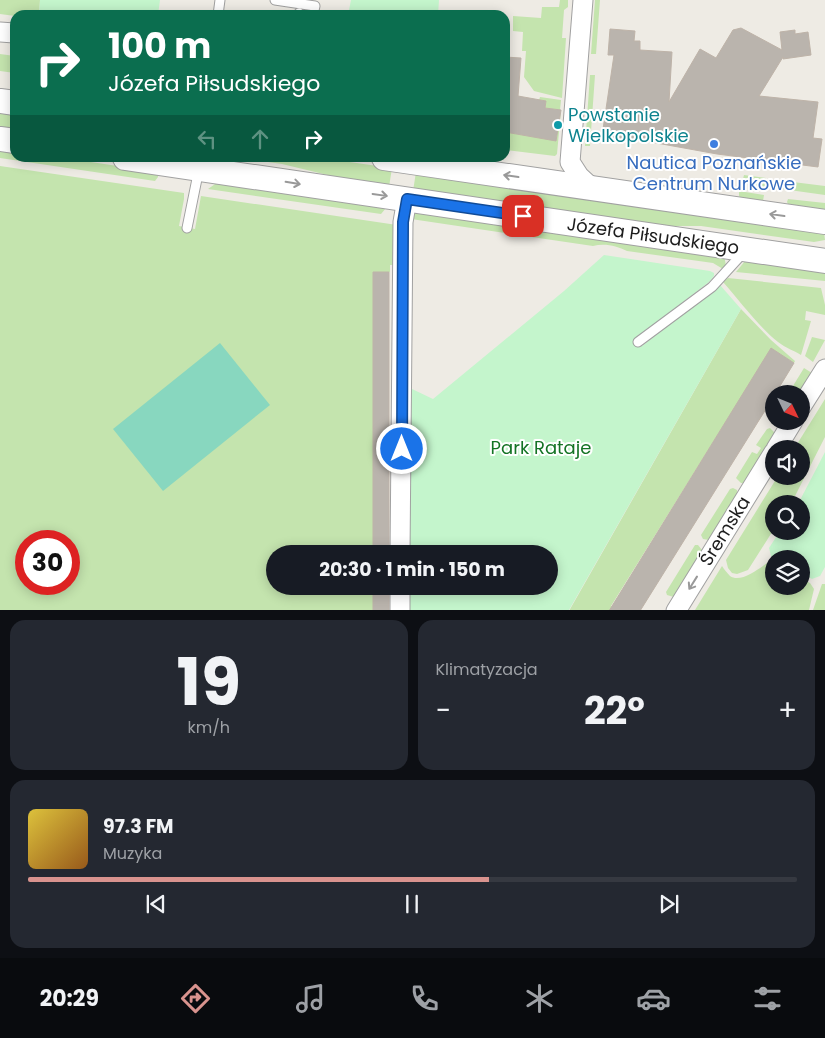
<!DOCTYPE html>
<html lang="pl">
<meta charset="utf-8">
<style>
:root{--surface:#171b24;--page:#242831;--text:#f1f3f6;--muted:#9ea1a6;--line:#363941;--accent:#d9938e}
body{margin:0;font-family:Poppins,sans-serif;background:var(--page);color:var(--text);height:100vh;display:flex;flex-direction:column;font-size:19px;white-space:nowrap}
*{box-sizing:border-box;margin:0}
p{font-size:16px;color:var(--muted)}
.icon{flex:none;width:28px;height:28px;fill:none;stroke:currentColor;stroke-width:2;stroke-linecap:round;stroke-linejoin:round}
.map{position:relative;height:610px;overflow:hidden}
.sheet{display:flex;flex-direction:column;gap:10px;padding:10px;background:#0d0f14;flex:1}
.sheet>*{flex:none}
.top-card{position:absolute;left:10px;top:10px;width:500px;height:152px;border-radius:15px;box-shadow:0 2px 12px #0003;background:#0b6e4f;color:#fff;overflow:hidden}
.needle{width:32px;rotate:133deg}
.buttons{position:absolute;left:765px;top:385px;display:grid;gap:10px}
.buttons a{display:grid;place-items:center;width:45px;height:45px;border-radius:50%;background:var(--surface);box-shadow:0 2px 12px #0003;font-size:25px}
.speed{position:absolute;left:15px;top:530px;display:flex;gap:10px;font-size:25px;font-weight:700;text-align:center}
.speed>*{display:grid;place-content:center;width:65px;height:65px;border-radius:50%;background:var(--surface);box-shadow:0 2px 12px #0003;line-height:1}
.speed .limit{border:8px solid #d22;background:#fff;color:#111}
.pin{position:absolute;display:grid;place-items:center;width:42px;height:42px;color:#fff;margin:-21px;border-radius:10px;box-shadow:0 2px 8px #0006}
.me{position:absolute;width:55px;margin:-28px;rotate:0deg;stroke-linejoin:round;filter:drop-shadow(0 0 4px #0008)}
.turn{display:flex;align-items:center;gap:18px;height:105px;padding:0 15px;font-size:22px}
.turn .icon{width:65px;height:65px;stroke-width:2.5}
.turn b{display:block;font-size:35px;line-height:42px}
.lanes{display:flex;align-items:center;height:48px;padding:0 15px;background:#0003;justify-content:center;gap:25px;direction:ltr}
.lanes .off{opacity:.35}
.big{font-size:38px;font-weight:700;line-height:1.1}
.sheet .card{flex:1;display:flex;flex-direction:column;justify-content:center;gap:8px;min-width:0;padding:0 18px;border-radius:15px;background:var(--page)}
.sheet .dial{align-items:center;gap:0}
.dial b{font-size:65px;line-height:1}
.song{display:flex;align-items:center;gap:15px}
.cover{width:60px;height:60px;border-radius:8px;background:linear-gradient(135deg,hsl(50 70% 55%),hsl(30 70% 35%))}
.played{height:5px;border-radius:2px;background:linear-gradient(90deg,var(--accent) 60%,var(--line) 60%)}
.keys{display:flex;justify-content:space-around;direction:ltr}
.heat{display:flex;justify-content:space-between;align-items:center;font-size:28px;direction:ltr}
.sheet .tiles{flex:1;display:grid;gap:10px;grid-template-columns:1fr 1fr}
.card:last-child{grid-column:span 2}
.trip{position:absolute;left:266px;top:545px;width:292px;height:50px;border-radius:25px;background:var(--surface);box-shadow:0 2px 12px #0003;font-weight:700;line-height:50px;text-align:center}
.tabs{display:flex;height:80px;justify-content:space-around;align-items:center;background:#090b0e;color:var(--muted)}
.tabs .icon{width:35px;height:35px}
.tabs .selected{color:var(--accent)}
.tabs b{font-size:22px;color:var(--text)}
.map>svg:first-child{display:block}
</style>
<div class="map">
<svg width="825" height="611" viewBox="0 0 825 611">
<rect width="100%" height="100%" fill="#eeebe4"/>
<path fill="#c4e4ae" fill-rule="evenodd" d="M 0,0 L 40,0 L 39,15 L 15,16 L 0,14 Z
M 560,0 L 568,0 L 568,7 L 564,10 L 562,38 L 566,38 L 562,98 L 534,91 L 524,77 L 526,51 L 522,51 L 523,32 L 513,31 L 513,16 L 541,18 L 542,7 L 559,7 Z
M 595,0 L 600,0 L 596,54 L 591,54 Z
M 0,54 L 15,56 L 15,73 L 0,71 Z
M 590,75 L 595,75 L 590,146 L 585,146 Z
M 540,97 L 561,100 L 560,110 L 545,108 L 546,101 L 539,100 Z
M 0,110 L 15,112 L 15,131 L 0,129 Z
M 561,110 L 557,154 L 555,156 L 505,150 L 505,132 L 556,140 Z
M 0,148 L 15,150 L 15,158 L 64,158 L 158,172 L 158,177 L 155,181 L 0,158 Z
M 241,158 L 321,158 L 392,168 L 389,187 L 365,184 L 282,164 Z
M 0,166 L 184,193 L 184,199 L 179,226 L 195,229 L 201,196 L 397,225 L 394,265 L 390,265 L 390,272 L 373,272 L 373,554 L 275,554 L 275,586 L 373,586 L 373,610 L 0,610 ZM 26,541 L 69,541 L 69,584 L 26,584 Z
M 416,172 L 824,233 L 825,240 L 814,242 L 701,226 L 653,226 L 413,191 Z
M 744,175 L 766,178 L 765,187 L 742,183 Z
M 777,180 L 825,186 L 825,195 L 775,188 Z
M 218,182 L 386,208 L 381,214 L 208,189 Z
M 739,191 L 764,195 L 763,201 L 760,204 L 742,201 L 739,196 Z
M 788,199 L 825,203 L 825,211 L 790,208 L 787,202 Z
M 415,211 L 724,255 L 726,266 L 723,269 L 713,263 L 627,251 C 617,246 605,243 593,246 L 411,219 Z
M 745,261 L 820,271 L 825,273 L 825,281 L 736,272 Z
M 728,278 L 821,288 L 825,305 L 825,315 L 806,311 L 805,320 L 811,321 L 801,355 C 793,350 787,349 778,342 C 759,327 739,300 723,282 Z
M 741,309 L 771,340 L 795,361 L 794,363 L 771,349 L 611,606 L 618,610 L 569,611 Z
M 812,337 L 825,340 L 813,362 L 805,356 Z
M 804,368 L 812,373 L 799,394 L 788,394 Z
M 825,399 L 825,437 L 794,498 L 790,504 L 774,504 L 774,529 L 748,570 L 737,574 L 732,573 L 728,568 L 726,560 L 778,476 L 801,476 L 801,449 L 794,449 Z
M 770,428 L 775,433 L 744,483 L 741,483 L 736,478 L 752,452 L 757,454 L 761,448 L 756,445 L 767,429 Z
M 733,488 L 737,490 L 737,494 L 709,540 L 703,539 L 701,535 L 730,489 Z
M 695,545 L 698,545 L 702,550 L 674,597 L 667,595 L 666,592 Z
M 770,561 L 774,563 L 774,586 L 801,586 L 801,578 L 810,583 L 814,589 L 809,610 L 695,610 L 722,566 C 724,569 727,573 730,576 C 741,584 761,567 770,561 Z
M 822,584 L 825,584 L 825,610 L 813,610 Z"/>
<path fill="#c4f5cc" d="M 40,0 L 160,0 L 158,15 L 39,15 Z
M 351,0 L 439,0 L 438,15 L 348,15 Z
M 604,255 L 710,271 L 714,273 L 714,276 L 709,282 L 635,339 L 642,346 L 720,285 L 741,309 L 569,610 L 410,610 L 410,586 L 550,586 L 550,554 L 410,554 L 410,388 L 433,399 L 564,291 Z
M 825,452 L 825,567 L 820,576 L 812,579 L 801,572 L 801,559 L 776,559 L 771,556 L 769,548 L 780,531 L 801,531 L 801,504 L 798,504 Z"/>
<path fill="#88d7bf" d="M 220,343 L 270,405 L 163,491 L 113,429 Z"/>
<path fill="#bab4ad" stroke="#beb3a8" d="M 741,28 L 782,50 L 780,32 L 795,30 L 795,34 L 808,32 L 811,55 L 783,59 L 783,57 L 759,96 L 818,102 L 813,138 L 822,139 L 818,167 L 717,154 L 651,142 L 602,136 L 614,55 L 608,55 L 610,29 L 635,31 L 634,41 L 640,41 L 640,50 L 672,52 L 669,102 L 700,49 L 716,58 L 733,30 Z
M 505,57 L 521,58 L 518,96 L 546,101 L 545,108 L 561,110 L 556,141 L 505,132 Z
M 373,272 L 389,272 L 389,554 L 373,554 Z
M 771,348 L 794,363 L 766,409 L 640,611 L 609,611 Z
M 373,586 L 389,586 L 389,611 L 373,611 Z"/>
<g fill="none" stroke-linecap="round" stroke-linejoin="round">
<g stroke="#a1a1a1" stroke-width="11">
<path id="service" d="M 275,0 L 315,6 L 313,15
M 218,15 L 220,0
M 299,15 L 299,13
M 187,228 L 199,169
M 638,342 L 712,287 L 744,252"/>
</g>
<g stroke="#a1a1a1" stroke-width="21">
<path id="minor" d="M 583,0 L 570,162 L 579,176 L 592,188
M 0,32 L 14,33
M 801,407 L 825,369
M 776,449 L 793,421
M 400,554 L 403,222 L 407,199
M 400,611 L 400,586
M 676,611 L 774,452"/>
</g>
<g stroke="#a1a1a1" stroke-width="26">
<path id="tertiary" d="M 0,101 L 15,103
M 0,139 L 15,141
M 125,158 L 825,261
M 384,158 L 825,222"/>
</g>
<use href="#service" stroke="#fff" stroke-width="9"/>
<use href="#minor" stroke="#fff" stroke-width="19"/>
<use href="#tertiary" stroke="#fff" stroke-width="24"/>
</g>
<defs><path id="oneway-shaft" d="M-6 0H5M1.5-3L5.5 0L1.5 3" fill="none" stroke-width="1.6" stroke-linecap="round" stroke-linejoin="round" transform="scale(1.25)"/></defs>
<g stroke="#999">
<use href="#oneway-shaft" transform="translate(511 176) rotate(-172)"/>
<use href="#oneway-shaft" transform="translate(293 183) rotate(9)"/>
<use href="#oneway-shaft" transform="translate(380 195) rotate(8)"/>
<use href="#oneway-shaft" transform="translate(777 215) rotate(-172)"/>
<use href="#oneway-shaft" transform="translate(693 583) rotate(122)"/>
</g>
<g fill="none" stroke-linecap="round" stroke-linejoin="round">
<g stroke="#114b97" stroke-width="12">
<path id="route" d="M 402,449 L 403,222 L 407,199 L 523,216"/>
</g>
<use href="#route" stroke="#1a73e8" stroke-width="9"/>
</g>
<circle fill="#0f9aa8" stroke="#fff" stroke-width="2" cx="558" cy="125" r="5"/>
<circle fill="#3f7fe0" stroke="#fff" stroke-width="2" cx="714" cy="144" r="5"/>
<g text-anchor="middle" stroke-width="4" stroke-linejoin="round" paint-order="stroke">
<g font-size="18" fill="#0d838f" stroke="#fff" text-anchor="start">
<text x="568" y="121">Powstanie<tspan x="568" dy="21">Wielkopolskie</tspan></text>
</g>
<g font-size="18" fill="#366cbe" stroke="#fff">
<text x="714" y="169">Nautica Poznańskie<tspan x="714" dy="21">Centrum Nurkowe</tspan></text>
</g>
<g font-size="18" fill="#1d1d1d" stroke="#fff">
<text transform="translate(653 236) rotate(8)" y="6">Józefa Piłsudskiego</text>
<text transform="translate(725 531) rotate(-58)" y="6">Śremska</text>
</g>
<g font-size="18" fill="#147324" stroke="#fff">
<text x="541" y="454">Park Rataje</text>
</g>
</g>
</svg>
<div class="buttons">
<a><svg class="needle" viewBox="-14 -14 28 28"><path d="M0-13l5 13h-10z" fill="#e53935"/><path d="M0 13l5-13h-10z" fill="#9ea1a6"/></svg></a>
<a><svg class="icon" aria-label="sound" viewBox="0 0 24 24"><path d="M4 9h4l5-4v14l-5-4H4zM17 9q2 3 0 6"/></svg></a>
<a><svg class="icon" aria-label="search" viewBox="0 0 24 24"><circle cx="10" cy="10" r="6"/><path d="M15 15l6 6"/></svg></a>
<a><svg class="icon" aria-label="layers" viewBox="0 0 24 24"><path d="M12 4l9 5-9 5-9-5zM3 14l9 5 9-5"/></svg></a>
</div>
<div class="speed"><div class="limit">30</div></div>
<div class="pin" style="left:523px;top:216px;background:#d93025"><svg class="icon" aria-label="arrive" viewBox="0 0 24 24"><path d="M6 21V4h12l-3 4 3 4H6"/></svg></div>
<svg class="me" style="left:402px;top:449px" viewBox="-20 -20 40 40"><circle r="17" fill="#1a73e8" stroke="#fff" stroke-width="3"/><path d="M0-11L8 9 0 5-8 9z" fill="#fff"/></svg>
<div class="trip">20:30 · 1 min · 150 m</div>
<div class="top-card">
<div class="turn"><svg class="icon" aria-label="right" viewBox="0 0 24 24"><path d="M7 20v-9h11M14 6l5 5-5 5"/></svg><div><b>100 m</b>Józefa Piłsudskiego</div></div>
<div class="lanes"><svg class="icon off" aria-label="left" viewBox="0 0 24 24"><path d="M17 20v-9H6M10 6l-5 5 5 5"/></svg><svg class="icon off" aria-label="ahead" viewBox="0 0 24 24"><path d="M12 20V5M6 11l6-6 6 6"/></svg><svg class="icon" aria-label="right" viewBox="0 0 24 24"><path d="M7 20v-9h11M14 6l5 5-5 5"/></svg></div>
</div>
</div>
<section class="sheet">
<div class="tiles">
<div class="card dial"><b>19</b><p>km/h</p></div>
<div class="card"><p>Klimatyzacja</p>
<div class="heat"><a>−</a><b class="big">22°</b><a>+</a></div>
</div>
<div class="card">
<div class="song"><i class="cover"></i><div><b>97.3 FM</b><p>Muzyka</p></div></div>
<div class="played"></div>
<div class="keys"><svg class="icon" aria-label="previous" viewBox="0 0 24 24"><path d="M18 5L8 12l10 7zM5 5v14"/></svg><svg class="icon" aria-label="pause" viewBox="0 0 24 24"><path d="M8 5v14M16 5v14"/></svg><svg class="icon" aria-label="next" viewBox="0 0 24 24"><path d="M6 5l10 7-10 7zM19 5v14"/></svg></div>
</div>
</div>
</section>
<nav class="tabs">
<b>20:29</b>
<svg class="icon selected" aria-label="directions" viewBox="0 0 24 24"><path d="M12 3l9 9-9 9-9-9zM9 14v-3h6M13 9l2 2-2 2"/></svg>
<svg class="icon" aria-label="music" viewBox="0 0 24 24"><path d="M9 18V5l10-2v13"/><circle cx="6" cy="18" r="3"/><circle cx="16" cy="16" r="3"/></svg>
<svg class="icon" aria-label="phone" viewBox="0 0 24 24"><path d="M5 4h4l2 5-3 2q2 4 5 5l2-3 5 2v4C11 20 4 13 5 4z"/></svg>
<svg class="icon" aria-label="climate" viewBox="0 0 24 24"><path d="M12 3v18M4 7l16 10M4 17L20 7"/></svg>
<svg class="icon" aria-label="car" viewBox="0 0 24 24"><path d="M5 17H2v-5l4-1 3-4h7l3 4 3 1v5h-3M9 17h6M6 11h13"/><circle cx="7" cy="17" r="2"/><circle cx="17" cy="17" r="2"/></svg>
<svg class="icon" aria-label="filters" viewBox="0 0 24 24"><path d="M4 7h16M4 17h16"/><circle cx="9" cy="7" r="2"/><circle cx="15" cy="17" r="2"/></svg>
</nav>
